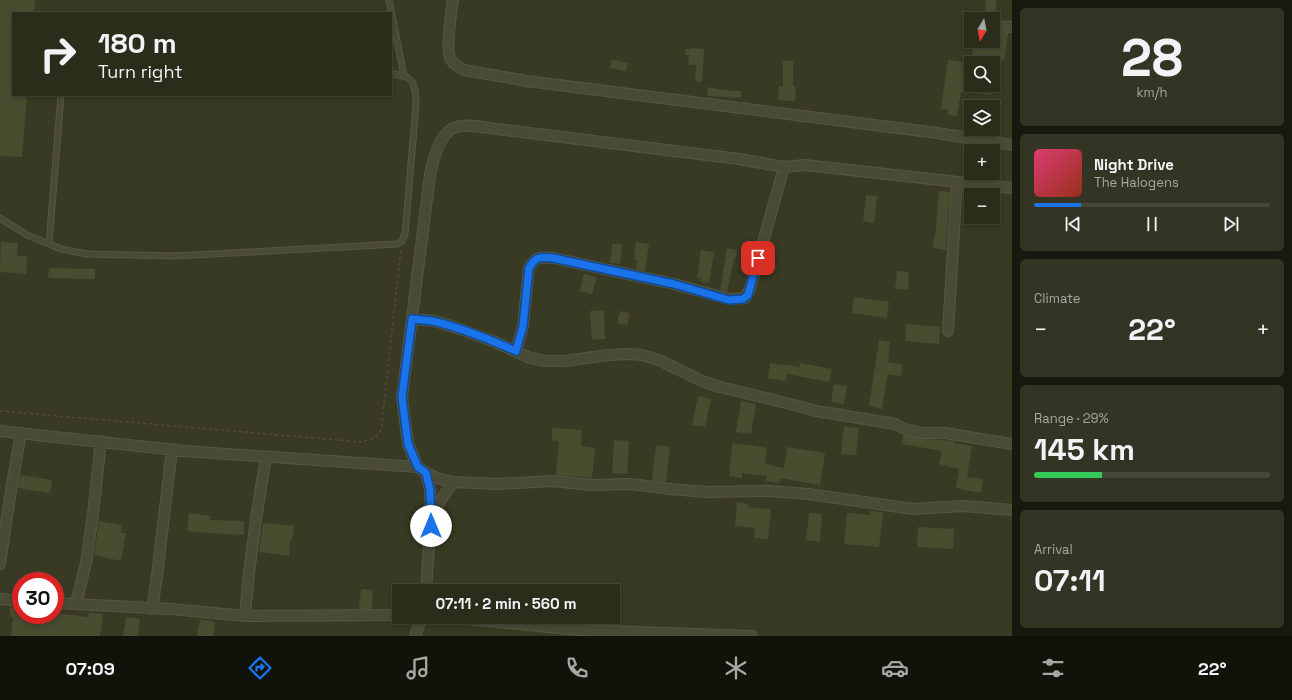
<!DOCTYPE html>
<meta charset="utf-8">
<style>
:root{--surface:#2b2c1a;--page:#333423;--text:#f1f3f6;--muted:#a6a7a2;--line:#474839;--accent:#1a73e8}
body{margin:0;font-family:"Space Grotesk",sans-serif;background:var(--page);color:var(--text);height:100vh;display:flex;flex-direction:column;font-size:15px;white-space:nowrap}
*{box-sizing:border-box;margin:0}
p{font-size:13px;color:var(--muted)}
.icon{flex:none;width:22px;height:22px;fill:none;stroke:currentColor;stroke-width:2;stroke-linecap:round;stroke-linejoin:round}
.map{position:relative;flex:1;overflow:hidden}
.details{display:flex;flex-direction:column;gap:8px;padding:8px;background:#18180e;width:280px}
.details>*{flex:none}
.hud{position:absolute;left:12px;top:12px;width:380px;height:84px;border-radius:0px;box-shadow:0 2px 6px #0003,0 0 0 1px var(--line);background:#2b2c1a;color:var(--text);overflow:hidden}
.needle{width:26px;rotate:190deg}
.tools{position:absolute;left:964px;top:12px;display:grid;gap:8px}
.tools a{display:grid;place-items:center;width:36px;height:36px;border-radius:0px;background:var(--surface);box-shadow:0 2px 6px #0003,0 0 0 1px var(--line);font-size:20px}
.speed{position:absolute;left:12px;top:572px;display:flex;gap:8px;font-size:20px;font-weight:700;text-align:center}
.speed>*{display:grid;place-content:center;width:52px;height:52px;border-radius:50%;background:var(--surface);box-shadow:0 2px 6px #0003,0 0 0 1px var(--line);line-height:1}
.speed .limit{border:6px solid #d22;background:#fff;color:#111}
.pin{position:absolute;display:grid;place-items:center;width:34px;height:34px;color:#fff;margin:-17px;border-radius:8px;box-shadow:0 2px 6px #0006}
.me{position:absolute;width:44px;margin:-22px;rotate:0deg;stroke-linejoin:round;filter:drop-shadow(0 0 3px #0008)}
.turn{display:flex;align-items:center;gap:14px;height:84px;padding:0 20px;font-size:18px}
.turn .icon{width:52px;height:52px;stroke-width:2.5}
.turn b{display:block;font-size:28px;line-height:34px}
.big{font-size:30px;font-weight:700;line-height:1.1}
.details .card{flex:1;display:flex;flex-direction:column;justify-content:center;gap:6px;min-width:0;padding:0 14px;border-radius:6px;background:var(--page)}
.details .dial{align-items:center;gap:0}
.dial b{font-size:52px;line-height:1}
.song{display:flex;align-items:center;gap:12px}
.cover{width:48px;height:48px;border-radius:6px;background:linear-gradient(135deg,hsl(340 70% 55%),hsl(10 70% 35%))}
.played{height:4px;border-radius:2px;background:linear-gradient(90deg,var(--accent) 20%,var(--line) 20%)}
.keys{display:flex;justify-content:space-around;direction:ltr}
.heat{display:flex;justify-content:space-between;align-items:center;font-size:22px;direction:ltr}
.charge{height:6px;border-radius:3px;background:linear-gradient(90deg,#34c759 29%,var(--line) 0)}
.trip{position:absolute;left:392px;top:584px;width:228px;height:40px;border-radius:0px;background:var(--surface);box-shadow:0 2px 6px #0003,0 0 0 1px var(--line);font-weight:700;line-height:40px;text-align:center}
.tab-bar{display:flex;height:64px;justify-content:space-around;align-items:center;background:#11120a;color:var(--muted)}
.tab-bar .icon{width:28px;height:28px}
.tab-bar .selected{color:var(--accent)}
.tab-bar b{font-size:18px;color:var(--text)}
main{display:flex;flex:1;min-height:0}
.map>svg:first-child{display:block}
</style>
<main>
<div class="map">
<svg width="1012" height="636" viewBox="0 0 1012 636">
<rect width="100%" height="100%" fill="#393a23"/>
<path fill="#4a4c30" d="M 0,0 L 35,0 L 34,13 L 13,13 L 13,95 L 27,95 L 22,157 L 0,156 Z
M 986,0 L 996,0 L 996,13 L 985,12 Z
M 993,33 L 1008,33 L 1004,61 L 987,59 L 987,57 L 972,55 L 974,41 L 993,41 Z
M 691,48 L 704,49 L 702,82 L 695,81 L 696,65 L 688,65 L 689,55 L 685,55 L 686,49 L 690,49 Z
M 612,60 L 628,63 L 626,71 L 610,68 Z
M 948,60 L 963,62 L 962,72 L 971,73 L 971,85 L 997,85 L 996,93 L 991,92 L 991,95 L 961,92 L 957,116 L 948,115 L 948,110 L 941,109 Z
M 783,61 L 793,61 L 793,86 L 796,87 L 795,101 L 778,100 L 779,86 L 783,86 Z
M 708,87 L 723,90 L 741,91 L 741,98 L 707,96 Z
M 939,191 L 950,192 L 946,250 L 933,248 L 934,237 L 935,237 Z
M 866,195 L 877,196 L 874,223 L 863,221 Z
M 1,242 L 18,243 L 17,256 L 27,256 L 26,274 L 0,272 Z
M 636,242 L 649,244 L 645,271 L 636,269 L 637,260 L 634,260 Z
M 612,244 L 622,244 L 620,264 L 610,263 Z
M 727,248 L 737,250 L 736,259 L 734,258 L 727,292 L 720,290 Z
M 701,250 L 714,252 L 709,283 L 700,282 L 701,278 L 697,278 Z
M 49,268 L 95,269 L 95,279 L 48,278 Z
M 897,271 L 909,272 L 908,290 L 895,289 Z
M 584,274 L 597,277 L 592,294 L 580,291 Z
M 854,297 L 889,302 L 887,318 L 852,313 Z
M 604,310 L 605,339 L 592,340 L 590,311 Z
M 620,311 L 630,313 L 627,325 L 617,323 Z
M 906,324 L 940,327 L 939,344 L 905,341 Z
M 879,340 L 890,342 L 888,362 L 903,365 L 901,376 L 888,374 L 882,409 L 869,406 Z
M 770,363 L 800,367 L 800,363 L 832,369 L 829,382 L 787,374 L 786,381 L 768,378 Z
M 834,384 L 847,386 L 844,404 L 831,402 Z
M 698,396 L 711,399 L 705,427 L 692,425 Z
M 741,401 L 756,404 L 751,434 L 736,432 Z
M 844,427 L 859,428 L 856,455 L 841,454 Z
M 552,428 L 582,430 L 581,446 L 595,448 L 592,478 L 556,475 L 559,441 L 552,440 Z
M 903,435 L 921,439 L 944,440 L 954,441 L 954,443 L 972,446 L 967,477 L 983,479 L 981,493 L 956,488 L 959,469 L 939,464 L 942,451 L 902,444 Z
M 614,440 L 629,441 L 627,474 L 612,473 Z
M 732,443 L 767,448 L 765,464 L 784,468 L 787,447 L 825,453 L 820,485 L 780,478 L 779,483 L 766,481 L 767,476 L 742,473 L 742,478 L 729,476 Z
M 656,445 L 670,447 L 666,482 L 652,480 Z
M 20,475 L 52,480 L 50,493 L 18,488 Z
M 737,502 L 749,504 L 748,507 L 771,509 L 768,539 L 754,538 L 755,528 L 735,526 Z
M 870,511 L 883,512 L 879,547 L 844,544 L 847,513 L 870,515 Z
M 189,513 L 211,516 L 210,520 L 244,521 L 244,535 L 209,533 L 187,531 Z
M 809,513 L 822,514 L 820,542 L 806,540 Z
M 99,521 L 122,525 L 121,533 L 126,533 L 121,561 L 94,555 Z
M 263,523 L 294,526 L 292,541 L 290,541 L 289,556 L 259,552 Z
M 918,527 L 954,529 L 953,549 L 917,547 Z
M 361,589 L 373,590 L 372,609 L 359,609 Z
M 10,607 L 21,608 L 21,615 L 55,615 L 55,613 L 88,617 L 89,612 L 103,614 L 100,636 L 11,636 L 13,617 L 10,617 Z
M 126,617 L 140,619 L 138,636 L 123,636 Z
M 200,619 L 215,622 L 213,636 L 197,636 Z"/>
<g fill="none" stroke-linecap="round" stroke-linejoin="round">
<g stroke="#565743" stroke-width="7">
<path id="service" d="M 389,0 L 404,76
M 0,218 L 27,235 L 61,249 L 87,254 L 175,256 L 398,244 L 402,241 L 405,234 L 416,105 C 416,84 414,75 391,74
M 49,244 L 61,95"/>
</g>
<g stroke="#565743" stroke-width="12">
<path id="minor" d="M 453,0 C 451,13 446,47 450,58 C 453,64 458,67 464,70 L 527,81 L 937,133 L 1012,145
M 993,26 L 1012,27
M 412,319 L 435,321 L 460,329 L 495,342 L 530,358 L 546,361 L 565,361 L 608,355 L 629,354 L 642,355 L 659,360 L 702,381 L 720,387 L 790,404 L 816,411 L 895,424 L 907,430 L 922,433 L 945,433 L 1012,444
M 948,331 L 957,182
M 516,351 L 523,326 L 529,268 C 536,256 540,257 553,258 L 674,284 L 729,299 L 745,298 L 750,289 L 784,167
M 0,431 L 184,451 L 418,467
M 426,473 L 440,479 L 453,482 L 497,484 L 553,481 L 591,485 L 631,484 L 671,489 L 706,492 L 769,491 L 808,494 L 913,509 L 964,506 L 1012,510
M 431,515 L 453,482
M 0,564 L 12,484 L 21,433
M 426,591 L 431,515 L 430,490 L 426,473 L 418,467 L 408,444 L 402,397 L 430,175 C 433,161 439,132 456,127 C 468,123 484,128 497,129 L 739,159 L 784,167 L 805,165 L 1012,188
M 0,599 L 21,601
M 55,603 L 171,609 L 245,616 L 399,615
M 76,604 L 86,563 L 93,514 L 101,441
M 152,609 L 157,576 L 172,449
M 245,616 C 249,562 257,510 266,457
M 447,617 L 578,630 L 752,636
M 415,636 L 422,617"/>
</g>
<path stroke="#544a3e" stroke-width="1.5" stroke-dasharray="3 3" stroke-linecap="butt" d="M 0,411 L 360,442 L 374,438 L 381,430 L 401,249"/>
<use href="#service" stroke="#4a4b37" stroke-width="5"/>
<use href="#minor" stroke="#4a4b37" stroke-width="10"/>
</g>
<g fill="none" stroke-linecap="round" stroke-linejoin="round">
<g stroke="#114b97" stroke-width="10">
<path id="route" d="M 431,526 L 430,490 L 426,473 L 418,467 L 408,444 L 402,397 L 412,319 C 420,320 429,320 437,322 C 464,329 491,340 516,351 L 523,326 L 529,268 C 536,256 540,257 553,258 L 674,284 L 729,300 L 743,299 L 748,295 L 758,258"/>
</g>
<use href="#route" stroke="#1a73e8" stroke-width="7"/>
</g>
</svg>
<div class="tools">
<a><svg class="needle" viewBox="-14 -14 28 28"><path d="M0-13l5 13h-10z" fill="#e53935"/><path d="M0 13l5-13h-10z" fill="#a6a7a2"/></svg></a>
<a><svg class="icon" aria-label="search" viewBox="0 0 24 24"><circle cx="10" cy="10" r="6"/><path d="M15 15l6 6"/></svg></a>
<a><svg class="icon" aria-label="layers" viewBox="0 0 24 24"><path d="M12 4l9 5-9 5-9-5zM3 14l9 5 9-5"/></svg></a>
<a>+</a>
<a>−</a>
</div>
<div class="speed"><div class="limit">30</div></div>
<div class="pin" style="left:758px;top:258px;background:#d93025"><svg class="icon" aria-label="arrive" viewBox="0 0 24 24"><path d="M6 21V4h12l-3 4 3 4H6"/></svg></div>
<svg class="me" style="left:431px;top:526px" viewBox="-20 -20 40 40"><circle r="19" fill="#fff"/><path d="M0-13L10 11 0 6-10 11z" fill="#1a73e8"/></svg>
<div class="trip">07:11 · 2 min · 560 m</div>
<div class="hud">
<div class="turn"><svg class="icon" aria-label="right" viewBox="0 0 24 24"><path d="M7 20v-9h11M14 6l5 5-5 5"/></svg><div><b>180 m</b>Turn right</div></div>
</div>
</div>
<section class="details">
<div class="card dial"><b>28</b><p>km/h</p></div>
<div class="card">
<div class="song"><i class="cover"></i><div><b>Night Drive</b><p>The Halogens</p></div></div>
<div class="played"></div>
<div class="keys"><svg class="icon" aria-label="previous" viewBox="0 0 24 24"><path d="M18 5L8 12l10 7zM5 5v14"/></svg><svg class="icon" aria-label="pause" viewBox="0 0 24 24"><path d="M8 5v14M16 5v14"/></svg><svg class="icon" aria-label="next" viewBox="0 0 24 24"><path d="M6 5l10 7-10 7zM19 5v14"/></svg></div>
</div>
<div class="card"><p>Climate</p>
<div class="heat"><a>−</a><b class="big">22°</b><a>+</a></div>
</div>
<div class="card"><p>Range · 29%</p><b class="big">145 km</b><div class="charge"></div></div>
<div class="card"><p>Arrival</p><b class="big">07:11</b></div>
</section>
</main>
<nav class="tab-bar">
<b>07:09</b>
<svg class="icon selected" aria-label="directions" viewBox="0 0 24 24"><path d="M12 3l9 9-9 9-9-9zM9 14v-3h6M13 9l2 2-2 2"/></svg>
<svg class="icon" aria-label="music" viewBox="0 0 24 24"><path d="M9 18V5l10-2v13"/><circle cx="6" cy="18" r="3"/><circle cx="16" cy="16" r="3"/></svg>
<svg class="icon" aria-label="phone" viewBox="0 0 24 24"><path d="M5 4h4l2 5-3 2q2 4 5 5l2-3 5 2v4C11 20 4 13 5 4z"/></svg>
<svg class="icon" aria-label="climate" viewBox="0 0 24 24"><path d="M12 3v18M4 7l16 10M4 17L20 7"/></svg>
<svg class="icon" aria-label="car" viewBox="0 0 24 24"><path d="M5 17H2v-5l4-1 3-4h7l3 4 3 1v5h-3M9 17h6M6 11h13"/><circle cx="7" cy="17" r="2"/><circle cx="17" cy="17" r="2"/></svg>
<svg class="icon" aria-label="filters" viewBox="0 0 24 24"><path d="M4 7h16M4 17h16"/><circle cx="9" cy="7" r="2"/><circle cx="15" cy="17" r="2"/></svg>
<b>22°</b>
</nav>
